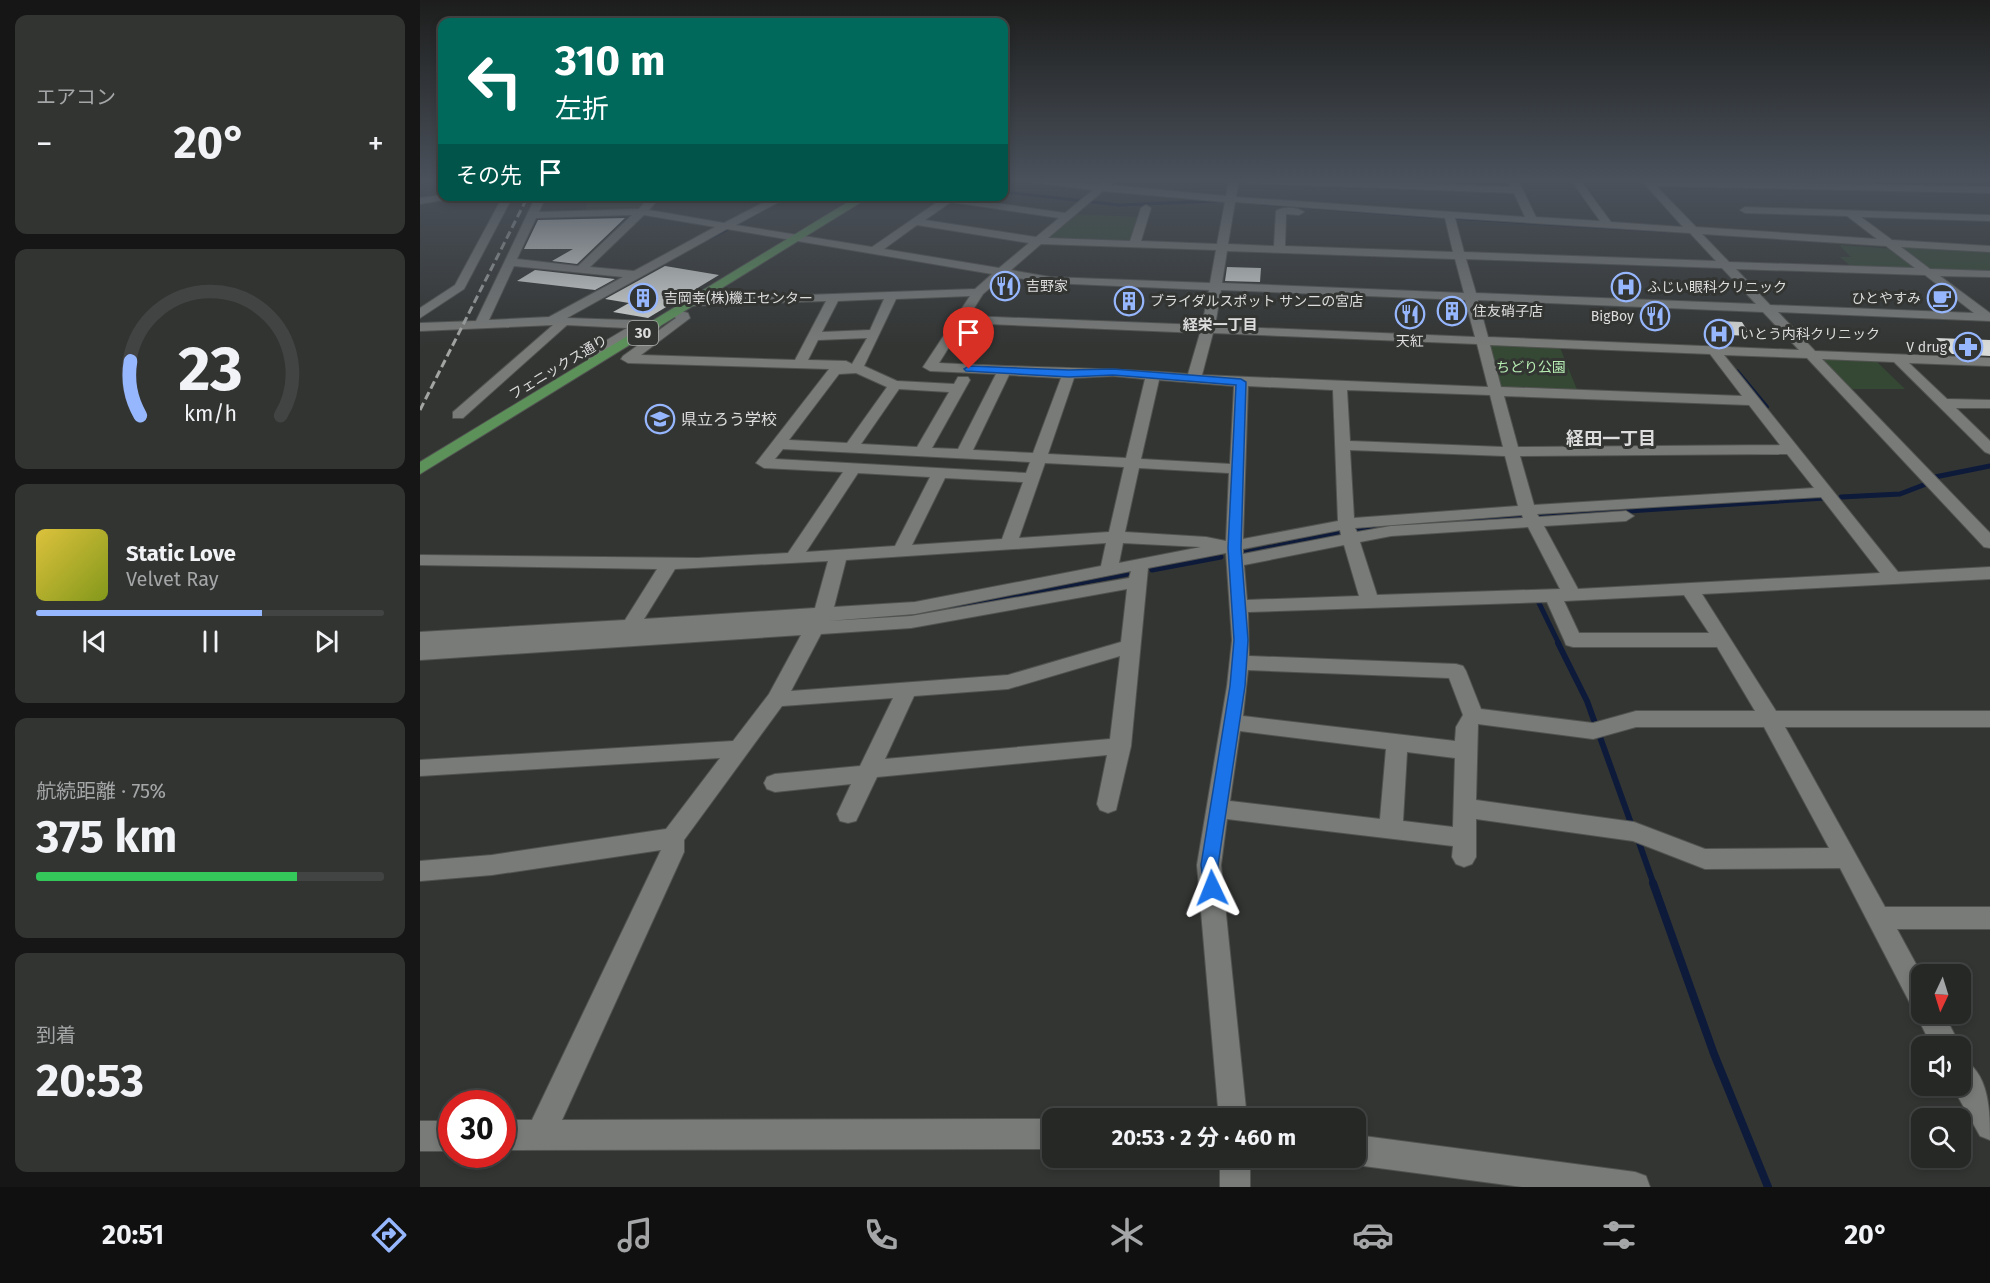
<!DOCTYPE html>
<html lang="ja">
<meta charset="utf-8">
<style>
:root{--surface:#262826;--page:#323432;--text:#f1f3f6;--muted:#a4a6a7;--line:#424443;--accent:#96b6fd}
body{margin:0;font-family:"Fira Sans","Noto Sans JP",sans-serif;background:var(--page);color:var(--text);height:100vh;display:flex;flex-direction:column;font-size:22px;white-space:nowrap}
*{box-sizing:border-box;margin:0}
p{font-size:20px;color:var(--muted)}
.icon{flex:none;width:33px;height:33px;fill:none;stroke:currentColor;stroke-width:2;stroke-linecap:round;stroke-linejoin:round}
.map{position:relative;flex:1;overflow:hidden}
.details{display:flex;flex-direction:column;gap:15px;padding:15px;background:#151615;width:420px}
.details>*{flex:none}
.top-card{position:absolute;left:18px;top:18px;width:570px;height:183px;border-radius:12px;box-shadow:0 3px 9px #0003,0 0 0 2px var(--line);background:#00695c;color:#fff;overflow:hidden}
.needle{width:39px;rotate:184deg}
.tools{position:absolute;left:1491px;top:964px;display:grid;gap:12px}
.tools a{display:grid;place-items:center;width:60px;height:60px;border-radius:12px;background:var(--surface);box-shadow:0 3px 9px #0003,0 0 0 2px var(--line);font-size:30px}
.speed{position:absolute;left:18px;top:1090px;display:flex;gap:12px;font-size:30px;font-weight:700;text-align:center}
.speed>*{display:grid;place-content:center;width:78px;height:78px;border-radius:50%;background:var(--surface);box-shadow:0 3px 9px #0003,0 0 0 2px var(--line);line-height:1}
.speed .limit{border:9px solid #d22;background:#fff;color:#111}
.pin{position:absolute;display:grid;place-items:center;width:51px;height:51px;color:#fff;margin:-62px -26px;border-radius:50% 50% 50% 0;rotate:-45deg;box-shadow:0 0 6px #0007}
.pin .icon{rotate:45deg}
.me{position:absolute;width:66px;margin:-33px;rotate:358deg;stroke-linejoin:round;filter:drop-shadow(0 0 4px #0008)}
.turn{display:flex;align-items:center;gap:21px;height:126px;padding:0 18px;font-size:27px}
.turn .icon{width:78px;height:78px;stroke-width:2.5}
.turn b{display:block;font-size:42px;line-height:51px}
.then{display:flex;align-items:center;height:57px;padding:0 18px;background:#0003;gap:12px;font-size:22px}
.big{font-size:45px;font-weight:700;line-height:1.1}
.details .tile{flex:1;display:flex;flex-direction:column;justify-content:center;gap:9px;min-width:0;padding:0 21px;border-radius:12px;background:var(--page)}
.details .dial{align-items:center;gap:0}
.dial svg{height:156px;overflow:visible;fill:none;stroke:var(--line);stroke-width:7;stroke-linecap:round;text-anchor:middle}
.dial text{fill:var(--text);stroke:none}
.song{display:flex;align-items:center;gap:18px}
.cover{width:72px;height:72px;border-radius:9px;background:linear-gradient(135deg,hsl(50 70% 55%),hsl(70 70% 35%))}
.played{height:6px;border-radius:3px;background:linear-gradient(90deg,var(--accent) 65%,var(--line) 65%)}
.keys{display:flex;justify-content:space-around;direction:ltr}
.heat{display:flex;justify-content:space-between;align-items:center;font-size:33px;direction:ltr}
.charge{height:9px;border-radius:4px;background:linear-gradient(90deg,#34c759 75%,var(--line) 0)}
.trip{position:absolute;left:622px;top:1108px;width:324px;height:60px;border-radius:12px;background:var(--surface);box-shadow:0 3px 9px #0003,0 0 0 2px var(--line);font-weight:700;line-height:60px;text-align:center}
.tab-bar{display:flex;height:96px;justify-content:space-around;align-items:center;background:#0f100f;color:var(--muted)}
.tab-bar .icon{width:42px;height:42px}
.tab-bar .selected{color:var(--accent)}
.tab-bar b{font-size:27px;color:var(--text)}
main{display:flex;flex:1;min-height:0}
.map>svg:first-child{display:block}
</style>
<main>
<section class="details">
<div class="tile"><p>エアコン</p>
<div class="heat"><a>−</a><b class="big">20°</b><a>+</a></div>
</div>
<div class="tile dial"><svg viewBox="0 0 100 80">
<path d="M14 69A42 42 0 1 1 86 69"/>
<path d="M14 69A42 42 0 0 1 9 41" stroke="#96b6fd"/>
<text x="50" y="56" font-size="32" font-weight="700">23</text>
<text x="50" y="72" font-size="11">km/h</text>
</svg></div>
<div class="tile">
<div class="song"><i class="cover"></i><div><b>Static Love</b><p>Velvet Ray</p></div></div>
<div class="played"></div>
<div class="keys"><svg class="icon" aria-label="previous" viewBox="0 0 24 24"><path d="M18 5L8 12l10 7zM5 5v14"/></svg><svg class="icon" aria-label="pause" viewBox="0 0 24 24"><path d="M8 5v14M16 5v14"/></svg><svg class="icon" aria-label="next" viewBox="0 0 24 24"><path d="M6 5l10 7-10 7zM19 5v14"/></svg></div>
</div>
<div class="tile"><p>航続距離 · 75%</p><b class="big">375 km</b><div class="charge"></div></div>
<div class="tile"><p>到着</p><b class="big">20:53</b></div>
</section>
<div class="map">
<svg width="1570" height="1187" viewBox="0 0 1570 1187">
<rect width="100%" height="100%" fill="#333533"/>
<path fill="#344833" d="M 171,197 L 235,197 L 219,212 L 163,213 Z
M 651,214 L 721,217 L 712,244 L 619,241 Z
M 1419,245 L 1476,249 L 1471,245 L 1570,253 L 1570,274 L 1434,269 L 1420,257 L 1431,257 Z
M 1064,343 L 1139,345 L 1158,392 L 1075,389 Z
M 1394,356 L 1453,358 L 1485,389 L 1425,389 Z"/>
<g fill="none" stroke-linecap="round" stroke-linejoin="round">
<path stroke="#0d1a3a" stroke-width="3" d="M 584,192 L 699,205 L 797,201
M 842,204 L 1012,217
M 1031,218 L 1246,231
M 324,220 L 370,196
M 290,238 L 314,226"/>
<path stroke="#0d1a3a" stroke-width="4" d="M 1317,371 L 1347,407"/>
<path stroke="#0d1a3a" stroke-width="5" d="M 1515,477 L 1570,466
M 1421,497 L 1480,494 L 1506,484
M 1118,517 L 1404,498
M 936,531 L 1103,517
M 824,553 L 919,533
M 732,570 L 801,557
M 1118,601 L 1139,644
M 476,615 L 493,615 L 707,574"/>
<path stroke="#0d1a3a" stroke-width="6" d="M 1138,643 L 1167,701 L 1212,826
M 1217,837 L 1234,885"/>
<path stroke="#0d1a3a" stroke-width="8" d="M 1233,883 L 1294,1054 L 1348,1187"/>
</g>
<path fill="#d8dbd8" d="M 205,218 L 157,264 L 132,261 L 153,249 L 104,249 L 118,220 Z
M 245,266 L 299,275 L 228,318 L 193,312 L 209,303 L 185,299 Z
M 807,267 L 841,268 L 840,282 L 805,281 Z
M 115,270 L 195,279 L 175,290 L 97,281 Z
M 1299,321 L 1322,322 L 1331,336 L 1308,335 Z
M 1516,338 L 1570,340 L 1570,356 L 1532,354 Z"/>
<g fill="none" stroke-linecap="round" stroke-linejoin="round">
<g stroke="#515350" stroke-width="2">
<path id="minor" d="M 594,180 L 679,184 L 684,180 L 694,180 L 690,185 L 806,196 L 809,180 L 819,180 L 816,197 L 1105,217 L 1094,193 L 827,183 L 823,180 L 916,180 L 1091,187 L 1088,180 L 1098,180 L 1116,217 L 1180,221 L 1151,180 L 1160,180 L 1191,222 L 1263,227 L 1221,180 L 1570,187 L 1570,193 L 1236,186 L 1276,227 L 1457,239 L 1427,216 L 1325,213 L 1320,210 L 1325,207 L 1570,215 L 1570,221 L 1441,217 L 1472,240 L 1570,246 L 1570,252 L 1481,247 L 1510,269 L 1570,271 L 1570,277 L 1520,276 L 1570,313 L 1570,321 L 1358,312 L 1395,351 L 1570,358 L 1570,366 L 1489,363 L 1527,399 L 1570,400 L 1570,408 L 1536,408 L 1570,441 L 1570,454 L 1565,452 L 1474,362 L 1402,359 L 1570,533 L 1570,548 L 1564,547 L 1387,358 L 1304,355 L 1478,572 L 1570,567 L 1570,579 L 1282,594 L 1356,711 L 1570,711 L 1570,727 L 1365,727 L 1465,907 L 1570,907 L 1570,929 L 1477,929 L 1502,975 L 1502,1014 L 1524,1014 L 1541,1047 L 1512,1047 L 1496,1014 L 1497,1011 L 1493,1009 L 1420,868 L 1285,869 L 1213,841 L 1056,819 L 1056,857 L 1052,864 L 1044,867 L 1036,864 L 1032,857 L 1033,846 L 807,819 L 801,865 L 827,1119 L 799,1119 L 777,865 L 807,686 L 812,640 L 806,553 L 728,568 L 711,746 L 696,810 L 688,813 L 680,810 L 677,804 L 687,755 L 457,777 L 436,821 L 428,823 L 420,821 L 417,814 L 431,784 L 355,792 L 347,789 L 344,783 L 347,777 L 355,774 L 440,766 L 473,698 L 362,706 L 264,840 L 264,852 L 142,1120 L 633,1119 L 633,1149 L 82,1150 L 82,1120 L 112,1120 L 241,850 L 72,875 L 0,881 L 0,861 L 72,855 L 246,829 L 300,758 L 0,776 L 0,760 L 313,741 L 349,694 L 381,635 L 0,660 L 0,646 L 389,621 L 0,646 L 0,632 L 205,620 L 237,569 L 0,565 L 0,555 L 278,558 L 368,553 L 423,472 L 344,468 L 336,463 L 409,369 L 208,363 L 201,359 L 203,356 L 256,318 L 248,313 L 254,309 L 268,313 L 270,318 L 221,355 L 375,360 L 406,301 L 267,306 L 265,303 L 271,299 L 555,289 L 572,274 L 307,229 L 147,318 L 235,321 L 241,325 L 239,328 L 224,328 L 171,361 L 160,356 L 207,328 L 147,325 L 43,418 L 33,418 L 33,412 L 133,325 L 0,331 L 0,323 L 56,321 L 116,196 L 126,196 L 119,212 L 219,209 L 230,196 L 241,196 L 229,210 L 304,223 L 356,196 L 370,196 L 316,225 L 452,247 L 526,196 L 645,213 L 673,190 ZM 683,191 L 805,202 L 797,244 L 721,241 L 731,208 L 726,205 L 721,208 L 710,241 L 628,238 ZM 531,202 L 639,218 L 616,237 L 505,220 ZM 815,202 L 1025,218 L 1033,252 L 865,246 L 866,214 L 879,215 L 884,212 C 878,207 862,206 856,211 L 854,246 L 808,244 ZM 212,215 L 158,266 L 97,259 L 116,218 ZM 224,215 L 295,227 L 214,271 L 170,267 ZM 1035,218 L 1270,233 L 1296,261 L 1044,252 ZM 497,225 L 609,243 L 579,268 L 464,249 ZM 1282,234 L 1466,246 L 1495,268 L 1309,262 ZM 621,244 L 796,250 L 790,283 L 630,277 L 591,270 ZM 807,251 L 1035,259 L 1044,293 L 802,283 ZM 1046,259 L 1302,268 L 1336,304 L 1056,293 ZM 94,266 L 203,277 L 129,317 L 69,320 ZM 1316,269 L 1505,275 L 1554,313 L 1350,305 ZM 584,276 L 630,283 L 789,290 L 782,325 L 549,316 L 563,294 ZM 801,290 L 1045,300 L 1055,337 L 795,326 ZM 550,296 L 503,367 L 510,371 L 576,374 L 538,449 L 512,448 L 550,380 L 548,377 L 538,377 L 534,384 L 477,381 L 444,366 L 476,299 ZM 464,299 L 450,330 L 402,332 L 418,301 ZM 1058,300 L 1343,312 L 1379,350 L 1068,337 ZM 544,323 L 780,333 L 768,374 C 685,367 602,368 519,363 ZM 793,333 L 1057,344 L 1068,387 L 782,375 ZM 447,338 L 432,364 L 426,361 L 388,360 L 398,340 ZM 1070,345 L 1290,354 L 1322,396 L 1081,387 ZM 436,373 L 467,387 L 427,443 L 369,440 L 419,374 ZM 589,375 L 641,378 L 613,453 L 553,450 ZM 693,376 L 725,379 L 706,458 L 628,454 L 654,378 ZM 739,380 L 814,386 L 810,464 L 721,459 ZM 828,386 L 913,390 L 918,521 L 823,539 ZM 479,389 L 529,392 L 497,447 L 441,444 ZM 927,390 L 1070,395 L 1083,447 L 930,441 ZM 1084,396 L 1329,405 L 1360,445 L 1098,447 ZM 363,449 L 610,462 L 606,473 L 355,459 ZM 930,450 L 1085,456 L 1098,506 L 934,518 ZM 1367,454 L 1394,488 L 1114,505 L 1100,456 ZM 625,463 L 704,467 L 689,532 L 599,538 ZM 719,468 L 809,473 L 806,541 L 786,537 L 705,532 ZM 438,473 L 510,477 L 475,546 L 386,552 ZM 525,478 L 603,482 L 582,539 L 492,545 ZM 1401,497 L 1460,573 L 1158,589 L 1124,526 L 1206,521 L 1214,516 L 1206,511 L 1119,517 L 1117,514 ZM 1102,515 L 1103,518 L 971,526 L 937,532 L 935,528 ZM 1108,527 L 1140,589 L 957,595 L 940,542 L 971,536 ZM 920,530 L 921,535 L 823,554 L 823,549 ZM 686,543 L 681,566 L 495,602 L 414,607 L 426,560 ZM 703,543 L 781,547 L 699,563 ZM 924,545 L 939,596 L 827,600 L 824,565 ZM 408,561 L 395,608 L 224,619 L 255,569 ZM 711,571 L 709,578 L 491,616 L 408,621 L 495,614 ZM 707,589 L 701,642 L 588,675 L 371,691 L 401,634 L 491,628 ZM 1264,595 L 1289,633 L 1159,633 L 1144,601 ZM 1127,602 L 1144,640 L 1146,645 L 1153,647 L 1297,647 L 1335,711 L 1216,711 L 1173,723 L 1061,709 L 1046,671 L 1043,666 L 1036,664 L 829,656 L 828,612 ZM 700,656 L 690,739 L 465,759 L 494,696 L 588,689 ZM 828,670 L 1029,678 L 1043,715 L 1036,727 L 1035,741 L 823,716 ZM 1058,724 L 1173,739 L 1216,727 L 1344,727 L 1409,848 L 1285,849 L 1214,822 L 1056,800 ZM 820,731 L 966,749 L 960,819 L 810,801 ZM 987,752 L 1035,758 L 1033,827 L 983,821 Z
M 22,195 L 22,196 L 47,196 L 0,204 L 0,198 Z
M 83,196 L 93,196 L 44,289 L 0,318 L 0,308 L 35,285 Z
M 1540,1058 C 1570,1071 1570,1113 1570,1140 L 1560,1136 L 1532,1086 L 1540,1086 Z
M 0,1121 L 32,1121 L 32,1151 L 0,1151 Z
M 936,1135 L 1215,1172 L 1226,1176 L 1230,1187 L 1102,1187 L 936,1165 L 925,1158 L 936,1158 Z
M 800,1158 L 830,1158 L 830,1187 L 800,1187 Z"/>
</g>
<g stroke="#515350" stroke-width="2">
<path id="major" d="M 438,196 L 451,196 L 0,474 L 0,462 Z"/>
</g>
<use href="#minor" fill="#797b79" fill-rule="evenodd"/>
<use href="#major" fill="#5c925a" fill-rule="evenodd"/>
<path stroke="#a3a5a3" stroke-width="3" stroke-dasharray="8 4" stroke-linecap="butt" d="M 0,410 L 108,196"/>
</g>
<linearGradient id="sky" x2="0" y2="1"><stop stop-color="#1c1d1c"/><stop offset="0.52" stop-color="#4a515b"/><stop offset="1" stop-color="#4a515b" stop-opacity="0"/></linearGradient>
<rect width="1570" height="347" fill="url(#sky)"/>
<path fill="#1a73e8" stroke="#114b97" stroke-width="1.5" d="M 549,366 L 649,370 L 693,369 L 821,379 L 826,382 L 821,548 L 828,640 L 825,686 L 798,865 L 801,888 L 798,894 L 792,896 L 785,894 L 781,865 L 810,686 L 814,640 L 808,548 L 816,385 L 693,375 L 649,377 L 546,371 L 544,369 Z"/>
<defs>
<g id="restaurant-ring" transform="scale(1.5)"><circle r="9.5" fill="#333533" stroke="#96b6fd" stroke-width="1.5"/><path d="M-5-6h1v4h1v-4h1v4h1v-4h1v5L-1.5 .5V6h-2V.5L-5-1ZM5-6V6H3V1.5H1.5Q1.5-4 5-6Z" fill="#96b6fd"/></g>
<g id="hospital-ring" transform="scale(1.5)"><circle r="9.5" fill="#333533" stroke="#96b6fd" stroke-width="1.5"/><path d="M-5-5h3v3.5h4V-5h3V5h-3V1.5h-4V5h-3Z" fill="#96b6fd"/></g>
<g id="building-ring" transform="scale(1.5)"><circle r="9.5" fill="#333533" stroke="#96b6fd" stroke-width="1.5"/><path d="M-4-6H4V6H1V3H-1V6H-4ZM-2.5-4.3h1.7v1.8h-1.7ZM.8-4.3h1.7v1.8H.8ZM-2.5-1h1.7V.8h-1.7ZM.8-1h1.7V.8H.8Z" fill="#96b6fd"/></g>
<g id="cafe-ring" transform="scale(1.5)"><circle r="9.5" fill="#333533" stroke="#96b6fd" stroke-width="1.5"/><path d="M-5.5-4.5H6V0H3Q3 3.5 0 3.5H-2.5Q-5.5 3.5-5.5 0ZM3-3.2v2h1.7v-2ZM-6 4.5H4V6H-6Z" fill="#96b6fd"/></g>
<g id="pharmacy-ring" transform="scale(1.5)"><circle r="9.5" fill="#333533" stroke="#96b6fd" stroke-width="1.5"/><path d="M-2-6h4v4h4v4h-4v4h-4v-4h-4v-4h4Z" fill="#96b6fd"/></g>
<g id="school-ring" transform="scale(1.5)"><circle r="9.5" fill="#333533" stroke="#96b6fd" stroke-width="1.5"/><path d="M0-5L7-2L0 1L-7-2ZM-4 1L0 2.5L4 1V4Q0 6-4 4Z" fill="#96b6fd"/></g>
</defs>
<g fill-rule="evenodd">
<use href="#restaurant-ring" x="585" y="286"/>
<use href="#hospital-ring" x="1206" y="287"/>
<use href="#building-ring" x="223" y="298"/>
<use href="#cafe-ring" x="1522" y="298"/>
<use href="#building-ring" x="709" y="301"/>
<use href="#building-ring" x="1032" y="311"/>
<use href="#restaurant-ring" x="990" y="314"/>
<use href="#restaurant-ring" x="1235" y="316"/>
<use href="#hospital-ring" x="1299" y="334"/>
<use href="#pharmacy-ring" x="1548" y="347"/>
<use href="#school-ring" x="240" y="419"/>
</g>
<g text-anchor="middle" stroke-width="6" stroke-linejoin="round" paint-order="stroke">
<g font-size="14" fill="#dcdddc" stroke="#333533" text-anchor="start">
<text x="606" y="291">吉野家</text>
<text x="1227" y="292">ふじい眼科クリニック</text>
<text x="244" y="303">吉岡幸(株)機工センター</text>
<text x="1501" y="303" text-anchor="end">ひとやすみ</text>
<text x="730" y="306">ブライダルスポット サン二の宮店</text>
<text x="1053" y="316">住友硝子店</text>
<text x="1214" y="321" text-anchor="end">BigBoy</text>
<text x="1320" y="339">いとう内科クリニック</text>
<text x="990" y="346" text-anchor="middle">天紅</text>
<text x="1527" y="352" text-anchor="end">V drug</text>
</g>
<g font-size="14" fill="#dcdddc" stroke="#333533">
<text transform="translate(138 367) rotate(-31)" y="5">フェニックス通り</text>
</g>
<g font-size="14" fill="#b6ecb2" stroke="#333533">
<text x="1111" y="372">ちどり公園</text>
</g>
<g font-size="15" font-weight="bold" fill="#dcdddc" stroke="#333533">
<text x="800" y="330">経栄一丁目</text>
</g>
<rect fill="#333533" stroke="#a9aba9" stroke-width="1.5" x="208" y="321" width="30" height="24" rx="4.5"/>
<g font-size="15" font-weight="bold" fill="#dcdddc">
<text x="223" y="338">30</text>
</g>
<g font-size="16" fill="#dcdddc" stroke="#333533" text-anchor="start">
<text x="261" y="425">県立ろう学校</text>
</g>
<g font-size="18" font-weight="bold" fill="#dcdddc" stroke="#333533">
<text x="1191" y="445">経田一丁目</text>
</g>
</g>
</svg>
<div class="tools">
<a><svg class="needle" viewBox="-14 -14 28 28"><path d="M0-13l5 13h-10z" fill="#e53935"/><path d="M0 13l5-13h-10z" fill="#a4a6a7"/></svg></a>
<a><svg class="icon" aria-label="sound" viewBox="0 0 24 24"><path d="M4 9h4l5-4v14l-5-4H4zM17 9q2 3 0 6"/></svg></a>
<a><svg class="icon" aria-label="search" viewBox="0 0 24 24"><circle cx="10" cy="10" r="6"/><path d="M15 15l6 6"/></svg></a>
</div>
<div class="speed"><div class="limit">30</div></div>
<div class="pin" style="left:549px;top:369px;background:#d93025"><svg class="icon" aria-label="arrive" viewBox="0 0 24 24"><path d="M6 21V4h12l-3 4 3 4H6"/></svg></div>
<svg class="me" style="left:792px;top:888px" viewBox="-20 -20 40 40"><path d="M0-17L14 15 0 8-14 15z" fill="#1a73e8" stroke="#fff" stroke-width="4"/></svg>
<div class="trip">20:53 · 2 分 · 460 m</div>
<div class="top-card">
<div class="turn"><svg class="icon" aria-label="left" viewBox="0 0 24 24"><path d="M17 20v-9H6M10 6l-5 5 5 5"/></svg><div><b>310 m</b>左折</div></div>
<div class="then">その先<svg class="icon" aria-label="arrive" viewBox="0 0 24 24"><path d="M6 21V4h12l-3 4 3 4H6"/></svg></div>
</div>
</div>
</main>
<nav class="tab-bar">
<b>20:51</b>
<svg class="icon selected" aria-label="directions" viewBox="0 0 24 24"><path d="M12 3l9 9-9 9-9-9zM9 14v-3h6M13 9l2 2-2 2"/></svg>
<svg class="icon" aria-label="music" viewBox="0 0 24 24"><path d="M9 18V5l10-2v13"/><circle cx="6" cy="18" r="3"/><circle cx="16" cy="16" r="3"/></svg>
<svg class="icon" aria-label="phone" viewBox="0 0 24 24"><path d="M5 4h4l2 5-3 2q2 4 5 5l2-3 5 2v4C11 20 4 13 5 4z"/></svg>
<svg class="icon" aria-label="climate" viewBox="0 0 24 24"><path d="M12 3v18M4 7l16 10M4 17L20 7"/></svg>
<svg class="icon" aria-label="car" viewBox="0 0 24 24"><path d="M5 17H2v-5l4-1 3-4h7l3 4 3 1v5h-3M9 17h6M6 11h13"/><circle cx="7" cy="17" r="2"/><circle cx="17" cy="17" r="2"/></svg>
<svg class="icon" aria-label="filters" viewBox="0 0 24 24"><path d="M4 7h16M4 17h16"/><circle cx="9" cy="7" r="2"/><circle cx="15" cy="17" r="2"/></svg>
<b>20°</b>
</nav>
